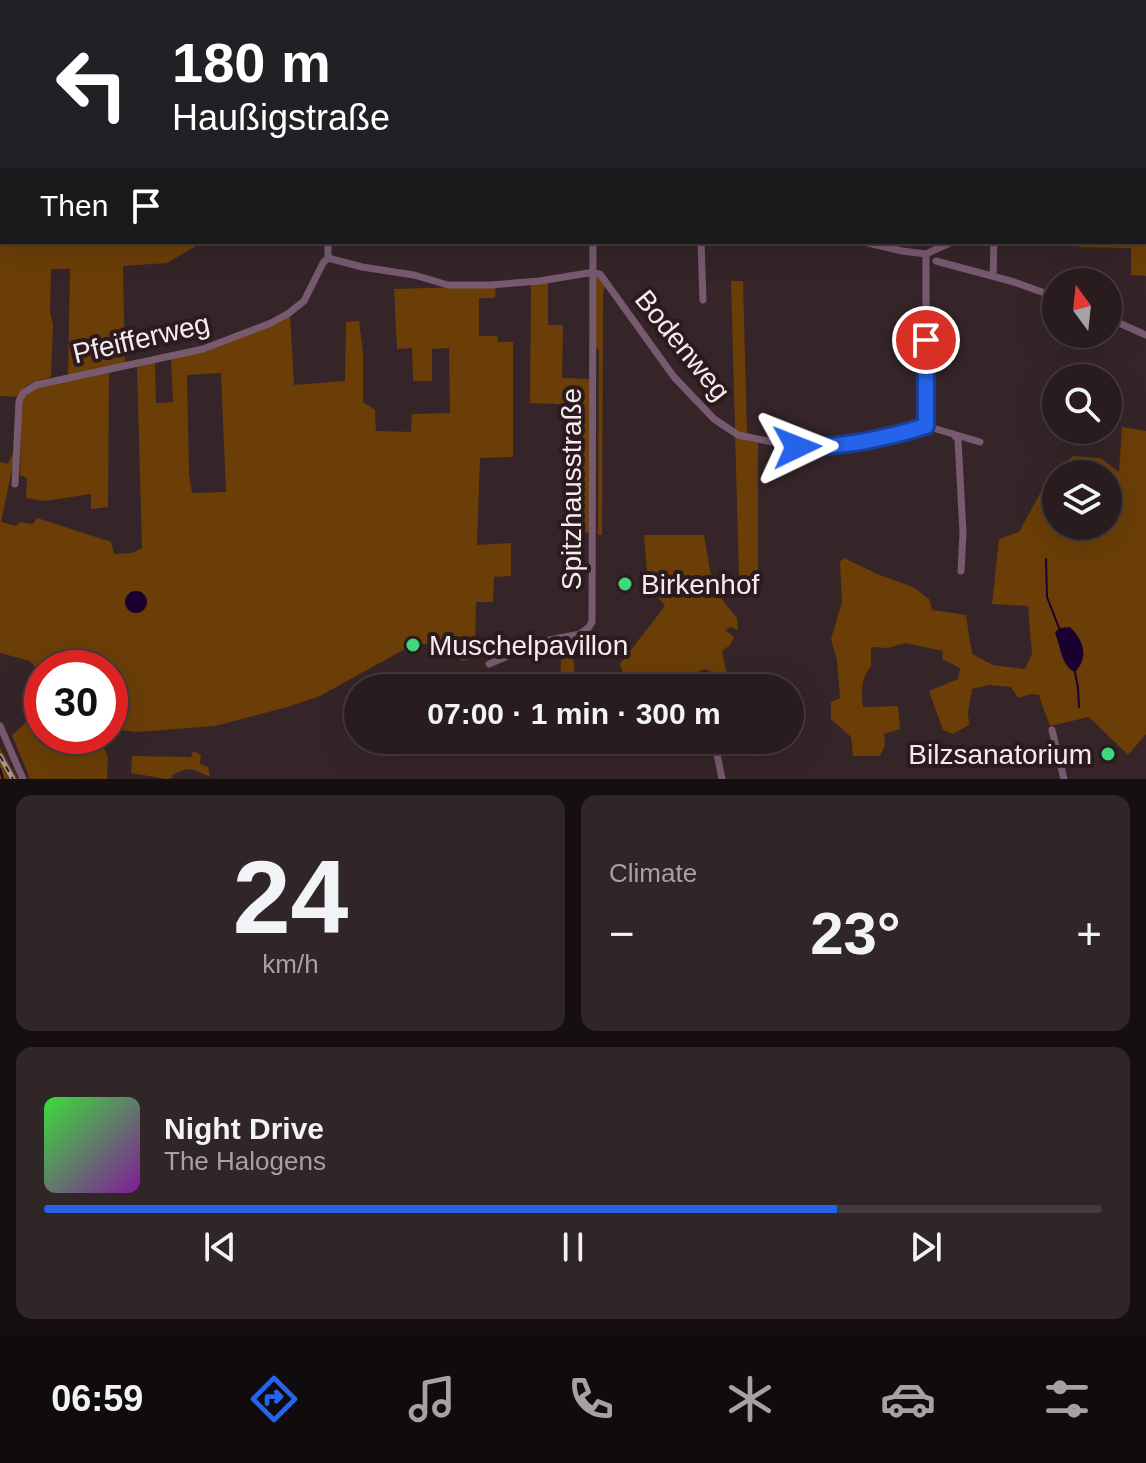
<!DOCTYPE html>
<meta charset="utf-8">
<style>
:root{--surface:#281c1e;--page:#302527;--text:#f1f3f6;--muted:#a5a1a4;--line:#443a3c;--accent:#2563eb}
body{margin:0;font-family:Arial,sans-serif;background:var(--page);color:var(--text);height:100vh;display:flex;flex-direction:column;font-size:30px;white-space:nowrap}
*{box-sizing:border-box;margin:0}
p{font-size:26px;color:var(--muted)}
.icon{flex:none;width:44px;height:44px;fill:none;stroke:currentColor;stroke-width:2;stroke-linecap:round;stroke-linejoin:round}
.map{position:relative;height:779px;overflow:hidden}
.sheet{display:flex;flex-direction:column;gap:16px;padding:16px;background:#160f10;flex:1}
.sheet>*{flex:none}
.banner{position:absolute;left:0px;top:0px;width:1146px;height:244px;box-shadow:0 8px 32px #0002,0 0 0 2px var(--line);background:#202124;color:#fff;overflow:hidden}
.needle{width:52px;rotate:345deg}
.buttons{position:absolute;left:1042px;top:268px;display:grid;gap:16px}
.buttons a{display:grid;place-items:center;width:80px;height:80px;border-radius:50%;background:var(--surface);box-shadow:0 8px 32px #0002,0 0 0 2px var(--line);font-size:40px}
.speed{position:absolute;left:24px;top:650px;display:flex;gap:16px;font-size:40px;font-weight:700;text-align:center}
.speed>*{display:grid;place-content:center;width:104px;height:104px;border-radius:50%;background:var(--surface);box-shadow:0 8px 32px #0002,0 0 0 2px var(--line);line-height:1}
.speed .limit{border:12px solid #d22;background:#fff;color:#111}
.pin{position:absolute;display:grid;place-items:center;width:68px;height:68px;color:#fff;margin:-34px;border:4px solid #fff;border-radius:50%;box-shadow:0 2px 8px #0007}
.me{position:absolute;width:88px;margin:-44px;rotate:88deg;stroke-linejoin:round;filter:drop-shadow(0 0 6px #0008)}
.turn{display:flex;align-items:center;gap:28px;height:168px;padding:0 40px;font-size:36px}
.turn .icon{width:104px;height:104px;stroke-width:2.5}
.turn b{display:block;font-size:56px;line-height:68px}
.then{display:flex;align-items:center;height:76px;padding:0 40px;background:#0003;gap:16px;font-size:30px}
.big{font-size:60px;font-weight:700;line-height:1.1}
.sheet .tile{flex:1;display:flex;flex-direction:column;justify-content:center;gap:12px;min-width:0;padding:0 28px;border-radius:16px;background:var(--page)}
.sheet .dial{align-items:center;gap:0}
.dial b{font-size:104px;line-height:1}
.song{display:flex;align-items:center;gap:24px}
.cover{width:96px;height:96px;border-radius:12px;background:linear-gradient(135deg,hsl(120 70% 55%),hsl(290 70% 35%))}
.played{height:8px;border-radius:4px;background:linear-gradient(90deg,var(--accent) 75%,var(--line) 75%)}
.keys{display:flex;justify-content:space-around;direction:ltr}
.heat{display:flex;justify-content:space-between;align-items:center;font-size:44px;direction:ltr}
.sheet .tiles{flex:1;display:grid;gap:16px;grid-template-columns:1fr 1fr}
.tile:last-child{grid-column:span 2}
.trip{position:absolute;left:344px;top:674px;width:460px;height:80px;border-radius:40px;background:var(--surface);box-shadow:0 8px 32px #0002,0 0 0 2px var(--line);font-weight:700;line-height:80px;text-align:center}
.menu{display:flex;height:128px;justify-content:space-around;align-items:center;background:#100b0c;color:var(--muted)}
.menu .icon{width:56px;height:56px}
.menu .selected{color:var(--accent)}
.menu b{font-size:36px;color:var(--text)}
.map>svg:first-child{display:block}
</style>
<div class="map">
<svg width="1146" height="779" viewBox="0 0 1146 779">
<rect width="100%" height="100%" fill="#352528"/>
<path fill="#6b3e07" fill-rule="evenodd" d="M 0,143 L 2,143 L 2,242 L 203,242 L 167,263 L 123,266 L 125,367 L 109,370 L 108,507 L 91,509 L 91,494 L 44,501 L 26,498 L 27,478 L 20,475 L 21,402 C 30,385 51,384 68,379 L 70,269 L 51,269 L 50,312 L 53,325 L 51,377 C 37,381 24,383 17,397 L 0,396 Z
M 1146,159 L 1146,276 L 1131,275 L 1131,248 L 1079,247 L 1079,242 L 1144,242 L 1144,160 Z
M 597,275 L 605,284 L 603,292 L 602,535 L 598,535 L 599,350 L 596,347 L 596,278 Z
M 731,281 L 743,281 L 747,435 L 758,438 L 758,577 L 739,578 Z
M 548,283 L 548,325 L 563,325 L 562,378 L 590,379 L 590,532 L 575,535 L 578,405 L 530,403 L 531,285 Z
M 496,286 L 495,298 L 479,298 L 479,336 L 497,336 L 498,342 L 513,342 L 513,457 L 480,458 L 477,545 L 511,543 L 511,576 L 494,577 L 493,602 L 476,602 L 475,656 L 463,661 L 429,644 L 414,644 L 320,696 L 287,707 L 215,726 L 136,732 L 110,729 L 110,668 L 42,668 L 42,675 L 30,661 L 0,653 L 0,462 L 8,464 L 14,451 L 14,460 L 1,522 L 16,526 L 20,522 L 33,524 L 37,518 L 111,542 L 114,554 L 132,553 L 142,548 L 137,365 L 155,361 L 156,403 L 173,402 L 171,358 L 290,315 L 294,385 L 345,381 L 346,322 L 359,321 L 363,352 L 363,402 L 375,410 L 376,431 L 411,432 L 412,414 L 450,413 L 449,348 L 432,349 L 432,381 L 413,381 L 412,348 L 397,349 L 394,289 ZM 221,373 L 226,492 L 192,493 L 189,474 L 187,375 Z
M 1122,427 L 1146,431 L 1146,734 L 1128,755 L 1089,717 L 1050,726 L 1040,699 L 1040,695 L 1031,694 L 1018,698 L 1011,687 L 989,685 L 972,689 L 968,712 L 969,725 L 953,734 L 943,730 L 929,691 L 958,679 L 960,668 L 942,659 L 943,651 L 905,643 L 888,648 L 871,647 L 871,666 C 861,678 861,692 863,707 L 898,706 L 900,729 L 884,734 L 885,745 L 880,756 L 853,756 L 851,737 L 831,719 L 831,702 L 840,698 L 837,661 L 831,639 L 842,602 L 840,562 L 844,558 L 877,574 L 913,587 L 929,599 L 932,610 L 966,615 L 972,654 L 993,665 L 1025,669 L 1032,654 L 1028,606 L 992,604 L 999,539 L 1019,532 L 1049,477 L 1073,456 L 1100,458 L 1119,472 ZM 1056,474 L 1108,474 L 1108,526 L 1056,526 Z
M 644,535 L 704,535 L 713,588 L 737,618 L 738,630 L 731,627 L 725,630 L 734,637 L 730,645 L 722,651 L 728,681 L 719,681 L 717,677 L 706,669 L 697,672 L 695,688 L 625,688 L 626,682 L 620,664 L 665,606 L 648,584 Z
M 569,645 L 572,645 L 576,688 L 570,688 C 557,672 558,662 569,645 Z
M 42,707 L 42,736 L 98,736 L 108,757 L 107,779 L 30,779 L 12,735 Z
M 511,740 L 554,740 L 554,743 L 535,744 L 529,749 L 512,751 Z
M 0,748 L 18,779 L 0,779 Z
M 193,751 L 201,755 L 200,764 L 208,767 L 210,777 C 191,768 190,766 172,775 L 172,778 L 166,779 L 131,773 L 132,756 L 191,757 Z"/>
<path fill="#1a002f" d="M125 602a11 11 0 1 1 22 0a11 11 0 1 1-22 0Z
M 1070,627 C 1084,640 1089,658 1075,672 C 1061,666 1061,647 1055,633 L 1059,628 Z"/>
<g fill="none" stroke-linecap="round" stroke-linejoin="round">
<path stroke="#1a002f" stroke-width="2" d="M 0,213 L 2,213
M 1046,559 L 1047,597 L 1059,628
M 1075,672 L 1078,688 L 1079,707
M 0,769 L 3,779"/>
<path stroke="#775a70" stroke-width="7" d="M 780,2 L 781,0
M 0,26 L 2,30
M 1144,158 L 1146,157
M 0,207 L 2,207
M 328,242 L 328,258
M 701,242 L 703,300
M 864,242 L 902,251 L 926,254
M 926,254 L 952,242
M 328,258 L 362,267 L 414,275 L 448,285 L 490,285 L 540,281 L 588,273 L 600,274 L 674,377 L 714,419 L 738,435 L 797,447 L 827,448 L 887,438 L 926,426 L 980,442
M 936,261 L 1014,282 L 1056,297
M 993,276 L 994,242
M 1108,318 L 1146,335
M 926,426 L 926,254
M 953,434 L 958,439 L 963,533 L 961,571
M 15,484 L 19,401 L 23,393 L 36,385 L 203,349 L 271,323 L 289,313 L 304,301 L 323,263 L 328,258
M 489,664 L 544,641 L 580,634 L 589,627 L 592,622 L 593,242
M 0,726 L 23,779
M 1052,730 L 1064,779
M 716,749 L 722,779"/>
<g stroke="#a49799" stroke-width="5">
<path id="rail" d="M 0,756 L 13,779"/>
</g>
<use href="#rail" stroke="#2b1b1f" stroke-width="2" stroke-dasharray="6" stroke-linecap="butt"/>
</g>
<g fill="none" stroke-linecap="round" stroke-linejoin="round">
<g stroke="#184099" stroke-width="20">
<path id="route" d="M 797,447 C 842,448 884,439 926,426 L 926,340"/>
</g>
<use href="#route" stroke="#2563eb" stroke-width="14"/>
</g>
<g fill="#3ed77d" stroke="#2b1b1f" stroke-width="3">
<circle cx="625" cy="584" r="8"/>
<circle cx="413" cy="645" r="8"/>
<circle cx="1108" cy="754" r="8"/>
</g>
<g text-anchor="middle" stroke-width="8" stroke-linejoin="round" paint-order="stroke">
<g font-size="28" fill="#f6ebed" stroke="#2b1b1f">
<text transform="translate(141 338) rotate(-13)" y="10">Pfeifferweg</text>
<text transform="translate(683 345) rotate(51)" y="10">Bodenweg</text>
<text transform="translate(571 489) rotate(-90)" y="10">Spitzhausstraße</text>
</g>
<g font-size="28" fill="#f6ebed" stroke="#2b1b1f" text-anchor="start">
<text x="641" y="594">Birkenhof</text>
<text x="429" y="655">Muschelpavillon</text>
<text x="1092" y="764" text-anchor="end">Bilzsanatorium</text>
</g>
</g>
</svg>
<div class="buttons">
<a><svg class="needle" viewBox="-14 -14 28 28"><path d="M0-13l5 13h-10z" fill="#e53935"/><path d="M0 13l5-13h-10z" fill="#a5a1a4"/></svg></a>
<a><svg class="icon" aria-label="search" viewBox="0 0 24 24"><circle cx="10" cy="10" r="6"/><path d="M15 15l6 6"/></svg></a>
<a><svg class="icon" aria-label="layers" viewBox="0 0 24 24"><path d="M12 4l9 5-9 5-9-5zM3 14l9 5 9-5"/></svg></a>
</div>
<div class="speed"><div class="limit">30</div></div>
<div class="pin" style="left:926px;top:340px;background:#d93025"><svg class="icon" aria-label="arrive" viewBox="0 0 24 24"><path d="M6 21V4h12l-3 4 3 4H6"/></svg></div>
<svg class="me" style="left:797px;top:447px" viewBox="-20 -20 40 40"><path d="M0-17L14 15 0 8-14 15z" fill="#2563eb" stroke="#fff" stroke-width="4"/></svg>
<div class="trip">07:00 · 1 min · 300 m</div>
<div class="banner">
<div class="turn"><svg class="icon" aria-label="left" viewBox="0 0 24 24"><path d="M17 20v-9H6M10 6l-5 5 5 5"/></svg><div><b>180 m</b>Haußigstraße</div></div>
<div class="then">Then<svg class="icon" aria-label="arrive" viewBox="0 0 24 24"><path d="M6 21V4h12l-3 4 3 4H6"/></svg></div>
</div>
</div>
<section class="sheet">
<div class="tiles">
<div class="tile dial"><b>24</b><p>km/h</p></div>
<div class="tile"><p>Climate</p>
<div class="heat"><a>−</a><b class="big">23°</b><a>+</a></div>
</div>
<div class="tile">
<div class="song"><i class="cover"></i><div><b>Night Drive</b><p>The Halogens</p></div></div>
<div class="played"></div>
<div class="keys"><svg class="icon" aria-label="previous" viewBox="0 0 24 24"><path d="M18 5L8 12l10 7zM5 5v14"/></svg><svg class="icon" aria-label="pause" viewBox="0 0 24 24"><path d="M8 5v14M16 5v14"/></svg><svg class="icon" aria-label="next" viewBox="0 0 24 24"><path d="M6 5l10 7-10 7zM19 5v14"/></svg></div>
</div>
</div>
</section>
<nav class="menu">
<b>06:59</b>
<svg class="icon selected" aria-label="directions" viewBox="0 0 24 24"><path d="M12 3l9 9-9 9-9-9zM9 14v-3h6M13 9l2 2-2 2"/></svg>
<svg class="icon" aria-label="music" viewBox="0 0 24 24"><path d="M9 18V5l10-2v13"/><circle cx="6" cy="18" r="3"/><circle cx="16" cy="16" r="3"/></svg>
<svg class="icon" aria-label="phone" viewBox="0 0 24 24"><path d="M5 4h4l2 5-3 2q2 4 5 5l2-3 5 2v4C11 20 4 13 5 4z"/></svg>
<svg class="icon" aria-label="climate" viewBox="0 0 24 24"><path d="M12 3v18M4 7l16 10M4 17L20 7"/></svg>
<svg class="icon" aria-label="car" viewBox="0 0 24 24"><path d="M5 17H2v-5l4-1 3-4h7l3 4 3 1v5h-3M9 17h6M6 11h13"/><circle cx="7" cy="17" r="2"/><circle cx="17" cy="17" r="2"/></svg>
<svg class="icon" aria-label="filters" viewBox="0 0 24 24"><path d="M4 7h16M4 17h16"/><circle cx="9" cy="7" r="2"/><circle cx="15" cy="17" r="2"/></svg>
</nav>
